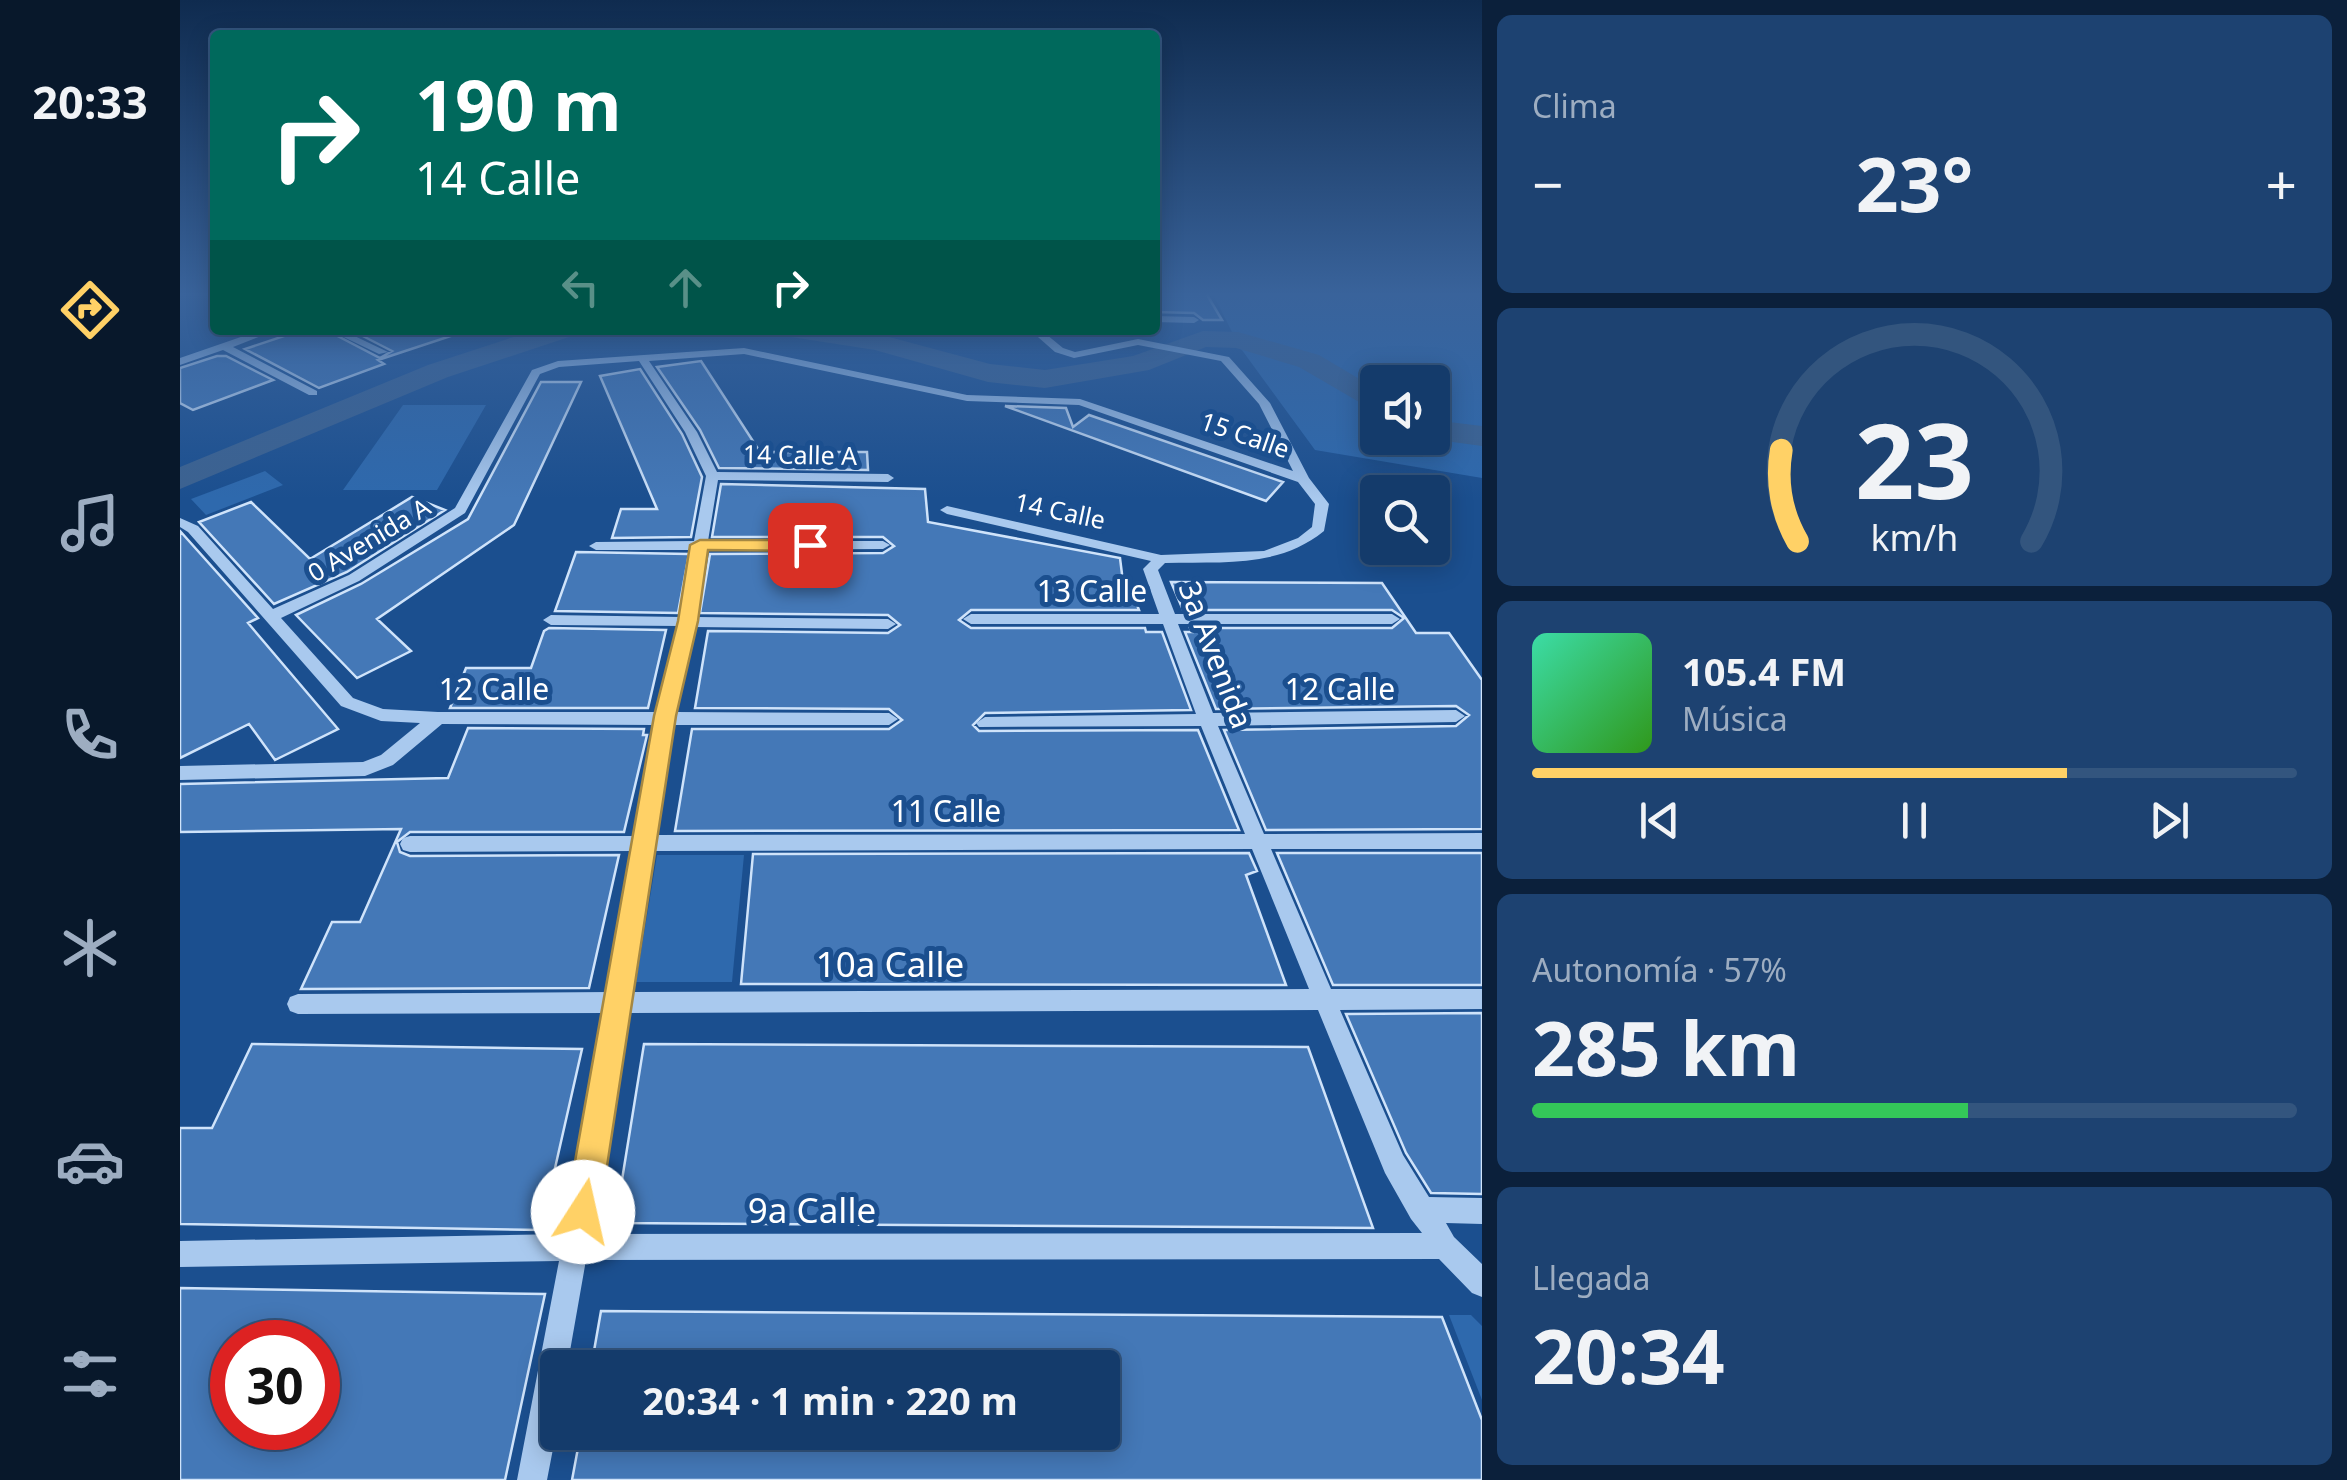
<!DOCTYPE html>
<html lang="es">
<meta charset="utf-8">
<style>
:root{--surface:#143b6b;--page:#1d4271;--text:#f1f3f6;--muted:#9dadc1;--line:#33557e;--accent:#ffd166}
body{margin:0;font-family:"Noto Sans",sans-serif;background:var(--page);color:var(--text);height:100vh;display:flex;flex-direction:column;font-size:38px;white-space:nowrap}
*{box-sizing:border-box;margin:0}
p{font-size:32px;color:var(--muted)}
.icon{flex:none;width:55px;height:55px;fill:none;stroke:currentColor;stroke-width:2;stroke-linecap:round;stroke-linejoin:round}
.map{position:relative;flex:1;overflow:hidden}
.drawer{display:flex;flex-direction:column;gap:15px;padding:15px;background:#0b203b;width:865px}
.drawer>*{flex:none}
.banner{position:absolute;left:30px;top:30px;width:950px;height:305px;border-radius:10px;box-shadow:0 5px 25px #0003,0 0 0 2px var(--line);background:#00695c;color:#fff;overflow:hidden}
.fabs{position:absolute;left:1180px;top:365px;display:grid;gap:20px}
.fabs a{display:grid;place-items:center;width:90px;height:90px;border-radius:10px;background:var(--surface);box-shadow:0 5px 25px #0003,0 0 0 2px var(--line);font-size:50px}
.speed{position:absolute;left:30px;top:1320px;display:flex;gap:20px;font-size:50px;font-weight:700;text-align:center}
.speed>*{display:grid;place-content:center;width:130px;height:130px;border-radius:50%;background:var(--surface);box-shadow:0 5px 25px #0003,0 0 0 2px var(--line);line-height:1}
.speed .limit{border:15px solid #d22;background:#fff;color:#111}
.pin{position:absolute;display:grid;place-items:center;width:85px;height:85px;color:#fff;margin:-42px;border-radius:20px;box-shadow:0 5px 15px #0006}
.me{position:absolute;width:110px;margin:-55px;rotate:10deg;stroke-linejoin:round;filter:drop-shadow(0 0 8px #0008)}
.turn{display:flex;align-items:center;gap:35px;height:210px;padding:0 40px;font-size:45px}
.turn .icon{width:130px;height:130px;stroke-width:2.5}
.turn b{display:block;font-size:70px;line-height:85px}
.lanes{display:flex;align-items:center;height:95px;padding:0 40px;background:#0003;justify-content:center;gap:50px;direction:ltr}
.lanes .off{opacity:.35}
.big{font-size:75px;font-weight:700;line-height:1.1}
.drawer .widget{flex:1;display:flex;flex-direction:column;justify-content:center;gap:15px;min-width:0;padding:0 35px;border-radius:15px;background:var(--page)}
.drawer .dial{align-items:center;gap:0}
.dial svg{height:260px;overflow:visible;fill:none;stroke:var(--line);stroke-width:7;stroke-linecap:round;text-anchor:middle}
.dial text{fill:var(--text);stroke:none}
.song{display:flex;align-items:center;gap:30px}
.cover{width:120px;height:120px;border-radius:15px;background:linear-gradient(135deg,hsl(160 70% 55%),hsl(110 70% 35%))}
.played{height:10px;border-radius:5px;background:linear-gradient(90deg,var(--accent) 70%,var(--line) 70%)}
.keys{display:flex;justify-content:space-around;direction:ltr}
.heat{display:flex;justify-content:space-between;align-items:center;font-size:55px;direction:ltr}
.charge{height:15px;border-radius:8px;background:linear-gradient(90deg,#34c759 57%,var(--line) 0)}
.trip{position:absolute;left:360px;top:1350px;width:580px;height:100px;border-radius:10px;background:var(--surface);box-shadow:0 5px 25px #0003,0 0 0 2px var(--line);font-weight:700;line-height:100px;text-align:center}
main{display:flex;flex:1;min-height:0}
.tab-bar{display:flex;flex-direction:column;width:180px;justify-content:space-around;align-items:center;background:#08182b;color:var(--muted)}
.tab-bar .icon{width:70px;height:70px}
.tab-bar .current{color:var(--accent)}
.tab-bar b{font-size:45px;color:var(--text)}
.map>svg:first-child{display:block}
</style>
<main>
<nav class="tab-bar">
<b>20:33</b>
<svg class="icon current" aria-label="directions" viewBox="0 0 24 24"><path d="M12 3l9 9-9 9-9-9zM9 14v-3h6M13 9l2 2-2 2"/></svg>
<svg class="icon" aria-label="music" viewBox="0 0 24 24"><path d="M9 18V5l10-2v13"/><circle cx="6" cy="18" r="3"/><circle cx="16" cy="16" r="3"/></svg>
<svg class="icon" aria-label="phone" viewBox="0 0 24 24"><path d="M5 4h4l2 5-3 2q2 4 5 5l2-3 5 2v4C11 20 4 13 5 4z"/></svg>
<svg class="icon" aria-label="climate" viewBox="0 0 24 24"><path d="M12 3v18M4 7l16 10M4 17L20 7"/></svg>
<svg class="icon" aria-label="car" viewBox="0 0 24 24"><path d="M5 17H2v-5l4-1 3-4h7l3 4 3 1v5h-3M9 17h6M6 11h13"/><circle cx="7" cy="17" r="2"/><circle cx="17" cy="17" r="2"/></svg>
<svg class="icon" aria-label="filters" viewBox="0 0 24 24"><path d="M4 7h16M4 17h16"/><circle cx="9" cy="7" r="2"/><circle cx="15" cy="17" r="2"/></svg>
</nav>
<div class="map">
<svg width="1302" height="1480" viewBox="0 0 1302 1480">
<rect width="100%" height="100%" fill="#1b4f8f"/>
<path fill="#2e69ad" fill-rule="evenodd" d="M 1032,292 L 1302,292 L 1302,478 L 1135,450 L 1059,346 ZM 1252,382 L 1252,438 L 1198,438 L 1198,382 Z
M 223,405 L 306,405 L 257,490 L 163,490 Z
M 85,471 L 103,485 L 26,515 L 11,499 Z
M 477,855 L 564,855 L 552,982 L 456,982 Z
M 1269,1315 L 1291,1315 L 1302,1326 L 1302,1400 Z"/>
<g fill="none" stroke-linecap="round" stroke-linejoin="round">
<path fill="#3c6290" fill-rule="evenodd" d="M 355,330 L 396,330 L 392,336 L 268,377 L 0,489 L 0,467 L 248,365 Z
M 601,330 L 698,334 L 810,364 L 865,370 L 953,356 L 1023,331 L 1058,332 L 1139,355 L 1198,390 L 1198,413 L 1119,367 L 1056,348 L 1026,347 L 969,370 L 865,388 L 808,382 L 695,350 L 605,336 Z
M 1252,420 L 1302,426 L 1302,446 L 1243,438 L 1252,438 Z"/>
</g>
<path fill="#4478b7" stroke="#cfe3fa" stroke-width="2.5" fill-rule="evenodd" d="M 975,292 L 1026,293 L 1042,320 L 1023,320 L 1014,313 L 975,312 Z
M 122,330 L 146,330 L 200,358 L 212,351 L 171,330 L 276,330 L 277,334 L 198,360 L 204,364 L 139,388 L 65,349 Z
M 37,356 L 46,356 L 93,380 L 13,410 L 0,403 L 0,368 Z
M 521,361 L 580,452 L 687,452 L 688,470 L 539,468 L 520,430 L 477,367 Z
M 460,369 L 502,434 L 522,477 L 511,537 L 432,538 L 441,509 L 477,509 L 420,376 Z
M 361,382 L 401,382 L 334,525 L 197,619 L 231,651 L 177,678 L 116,615 L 181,584 L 288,519 Z
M 825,406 L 886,408 L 893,427 L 909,415 L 1103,482 L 1086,501 Z
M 541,484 L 745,489 L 748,522 L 940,558 L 943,582 L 948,582 L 959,610 L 791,610 L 779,620 L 791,628 L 965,628 L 966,632 L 982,632 L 1011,710 L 805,713 L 793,725 L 799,731 L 1018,730 L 1059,830 L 495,831 L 512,729 L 709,729 L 722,720 L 709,709 L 515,708 L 528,631 L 708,633 L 720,625 L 708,615 L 520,613 L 530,554 L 703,553 L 714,546 L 703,537 L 532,537 Z
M 232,497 L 265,510 L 167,572 L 94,604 L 19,522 L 71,502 L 130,559 Z
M 0,531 L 78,618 L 68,623 L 158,729 L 95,760 L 69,724 L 0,758 Z
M 396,552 L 509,554 L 498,613 L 375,611 Z
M 991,582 L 1202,583 L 1236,633 L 1269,633 L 1302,680 L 1302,829 L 1086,830 L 1044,730 L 1276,726 L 1289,715 L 1276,706 L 1036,709 L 1005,632 L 1012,632 L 1010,628 L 1212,628 L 1224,618 L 1212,610 L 1003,610 Z
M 369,628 L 486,630 L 468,708 L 270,708 L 286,668 L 351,668 L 364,631 Z
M 288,728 L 464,729 L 463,735 L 467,735 L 444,832 L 230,832 L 217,842 L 220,852 L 230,856 L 439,855 L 409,988 L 121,989 L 152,922 L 180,922 L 221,829 L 0,832 L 0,784 L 268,778 Z
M 1069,853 L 1077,871 L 1066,875 L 1106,985 L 561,984 L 573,854 Z
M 1097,853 L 1302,853 L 1302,985 L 1153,985 Z
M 1302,1013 L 1302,1194 L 1251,1193 L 1226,1153 L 1166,1014 Z
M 72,1044 L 402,1049 L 361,1230 L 0,1224 L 0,1128 L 32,1128 Z
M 464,1044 L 1128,1047 L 1193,1228 L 435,1223 Z
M 0,1288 L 365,1294 L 325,1480 L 0,1480 ZM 52,1342 L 138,1342 L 138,1428 L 52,1428 Z
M 421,1311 L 1262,1317 L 1302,1420 L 1302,1480 L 392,1480 L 401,1432 L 922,1432 L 922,1368 L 411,1368 Z"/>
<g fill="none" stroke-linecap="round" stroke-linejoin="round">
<path fill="#a9c9ee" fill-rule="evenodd" d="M 975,316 L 1014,317 L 1019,320 L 1014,323 L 975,322 Z
M 81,330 L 96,330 L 53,347 L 137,391 L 137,395 L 129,395 L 43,350 L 0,365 L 0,358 Z
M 149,330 L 162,330 L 208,352 L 199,354 Z
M 850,330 L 861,330 L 883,348 L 895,352 L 958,339 L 1049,357 L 1090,403 L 1129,478 L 1149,504 L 1144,531 C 1097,569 1042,561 985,563 L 978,570 L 995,614 L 1212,614 L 1220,619 L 1212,624 L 998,624 L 1033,713 L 1276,710 L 1285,716 L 1276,722 L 1038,726 L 1084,834 L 1302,833 L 1302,849 L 1091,849 L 1151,989 L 1302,989 L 1302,1009 L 1160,1010 L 1223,1155 L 1249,1197 L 1302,1198 L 1302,1224 L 1266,1223 L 1274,1237 L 1302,1264 L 1302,1297 L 1292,1293 L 1259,1259 L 406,1260 L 387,1368 L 378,1368 L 378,1423 L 367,1480 L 337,1480 L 379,1261 L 0,1267 L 0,1241 L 384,1234 L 427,1013 L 118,1014 L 110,1011 L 107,1004 L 110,997 L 118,994 L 431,992 L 454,851 L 230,852 L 223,850 L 220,844 L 223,838 L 230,836 L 457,836 L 475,725 L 262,724 L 213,765 L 185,776 L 0,780 L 0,766 L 183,762 L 201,755 L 240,723 L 201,721 L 161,706 L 8,532 L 0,527 L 0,518 L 18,526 L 93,609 L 169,575 L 275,508 L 352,370 L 378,361 L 564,348 L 787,395 L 900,399 L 1113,471 L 1079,404 L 1041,361 L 958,345 L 894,358 L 875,352 ZM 564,354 L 787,401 L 899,405 L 1118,482 L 1135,504 L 1132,527 L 1118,538 L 1084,551 L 981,555 L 767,506 L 760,510 L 767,514 L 971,561 L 963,569 L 979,614 L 791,614 L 783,619 L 791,624 L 983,624 L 1016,714 L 805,717 L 796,723 L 799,727 L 1021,726 L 1065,834 L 476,835 L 492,725 L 709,725 L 718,719 L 709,713 L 495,712 L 514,627 L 708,629 L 716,624 L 708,619 L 516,617 L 527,550 L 703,549 L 710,545 L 703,541 L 528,541 L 538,480 L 708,482 L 714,478 L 708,474 L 537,472 L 517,432 L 469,361 ZM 459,361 L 505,432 L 526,476 L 514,541 L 416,542 L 409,546 L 416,550 L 513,550 L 501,617 L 371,615 L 363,620 L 371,625 L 499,626 L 478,712 L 258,712 L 203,709 L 173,698 L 101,618 L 179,581 L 285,513 L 360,374 L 379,367 ZM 1072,849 L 1129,989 L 453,992 L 474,851 ZM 1138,1010 L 1205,1173 L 1231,1219 L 1242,1233 L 411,1234 L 450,1013 Z"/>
</g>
<linearGradient id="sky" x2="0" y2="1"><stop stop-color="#0f2b4f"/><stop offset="0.59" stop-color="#39639b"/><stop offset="1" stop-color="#39639b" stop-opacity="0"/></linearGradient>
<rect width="1302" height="499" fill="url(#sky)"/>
<path fill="#ffd166" stroke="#a68842" stroke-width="2.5" d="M 520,540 L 630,540 L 639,545 L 630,551 L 528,550 L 518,621 L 496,716 L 420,1212 L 415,1223 L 403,1228 L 391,1223 L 386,1212 L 474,716 L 498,621 L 510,545 Z"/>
<g text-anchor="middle" stroke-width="10" stroke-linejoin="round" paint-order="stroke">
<g font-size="25" fill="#fff" stroke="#1b4f8f">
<text transform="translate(1065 435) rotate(19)" y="9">15 Calle</text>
<text transform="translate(620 455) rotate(1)" y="9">14 Calle A</text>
<text transform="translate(880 511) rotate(12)" y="9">14 Calle</text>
<text transform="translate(189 540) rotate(-31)" y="9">0 Avenida A</text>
</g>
<g font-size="30" fill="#fff" stroke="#1b4f8f">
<text x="912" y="602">13 Calle</text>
<text transform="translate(1035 655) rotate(69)" y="10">3a Avenida</text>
<text x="314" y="700">12 Calle</text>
<text x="1160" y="700">12 Calle</text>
<text x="766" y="822">11 Calle</text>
</g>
<g font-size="35" fill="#fff" stroke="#1b4f8f">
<text x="710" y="977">10a Calle</text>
<text x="632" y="1223">9a Calle</text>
</g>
</g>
</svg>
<div class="fabs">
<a><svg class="icon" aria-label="sound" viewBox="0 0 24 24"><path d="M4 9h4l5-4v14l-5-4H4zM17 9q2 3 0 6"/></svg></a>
<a><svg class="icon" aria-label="search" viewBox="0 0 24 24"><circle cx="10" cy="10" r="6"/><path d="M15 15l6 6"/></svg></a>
</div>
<div class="speed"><div class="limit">30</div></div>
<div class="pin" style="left:630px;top:545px;background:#d93025"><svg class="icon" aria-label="arrive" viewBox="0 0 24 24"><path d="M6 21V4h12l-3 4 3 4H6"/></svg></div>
<svg class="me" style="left:403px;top:1212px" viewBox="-20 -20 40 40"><circle r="19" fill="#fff"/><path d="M0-13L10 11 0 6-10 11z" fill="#ffd166"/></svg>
<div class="trip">20:34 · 1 min · 220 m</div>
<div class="banner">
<div class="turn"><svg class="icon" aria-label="right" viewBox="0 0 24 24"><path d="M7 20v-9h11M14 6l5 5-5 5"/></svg><div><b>190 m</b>14 Calle</div></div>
<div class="lanes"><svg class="icon off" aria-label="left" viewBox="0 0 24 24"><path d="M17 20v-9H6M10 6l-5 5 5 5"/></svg><svg class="icon off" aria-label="ahead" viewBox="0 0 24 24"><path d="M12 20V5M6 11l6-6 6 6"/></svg><svg class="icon" aria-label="right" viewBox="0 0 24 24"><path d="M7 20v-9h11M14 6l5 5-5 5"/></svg></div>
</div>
</div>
<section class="drawer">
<div class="widget"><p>Clima</p>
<div class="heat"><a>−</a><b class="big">23°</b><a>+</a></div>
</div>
<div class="widget dial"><svg viewBox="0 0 100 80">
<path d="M14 69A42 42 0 1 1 86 69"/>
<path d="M14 69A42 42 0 0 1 9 41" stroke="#ffd166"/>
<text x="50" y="56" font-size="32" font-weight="700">23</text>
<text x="50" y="72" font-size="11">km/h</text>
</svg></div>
<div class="widget">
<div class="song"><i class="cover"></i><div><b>105.4 FM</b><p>Música</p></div></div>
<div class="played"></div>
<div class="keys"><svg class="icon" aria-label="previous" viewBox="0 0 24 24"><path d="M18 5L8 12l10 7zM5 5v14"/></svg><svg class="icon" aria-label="pause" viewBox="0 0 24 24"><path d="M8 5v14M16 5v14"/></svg><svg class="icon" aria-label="next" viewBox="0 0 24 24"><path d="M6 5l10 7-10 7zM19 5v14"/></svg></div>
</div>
<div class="widget"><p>Autonomía · 57%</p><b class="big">285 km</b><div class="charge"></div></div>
<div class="widget"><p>Llegada</p><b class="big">20:34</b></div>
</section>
</main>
